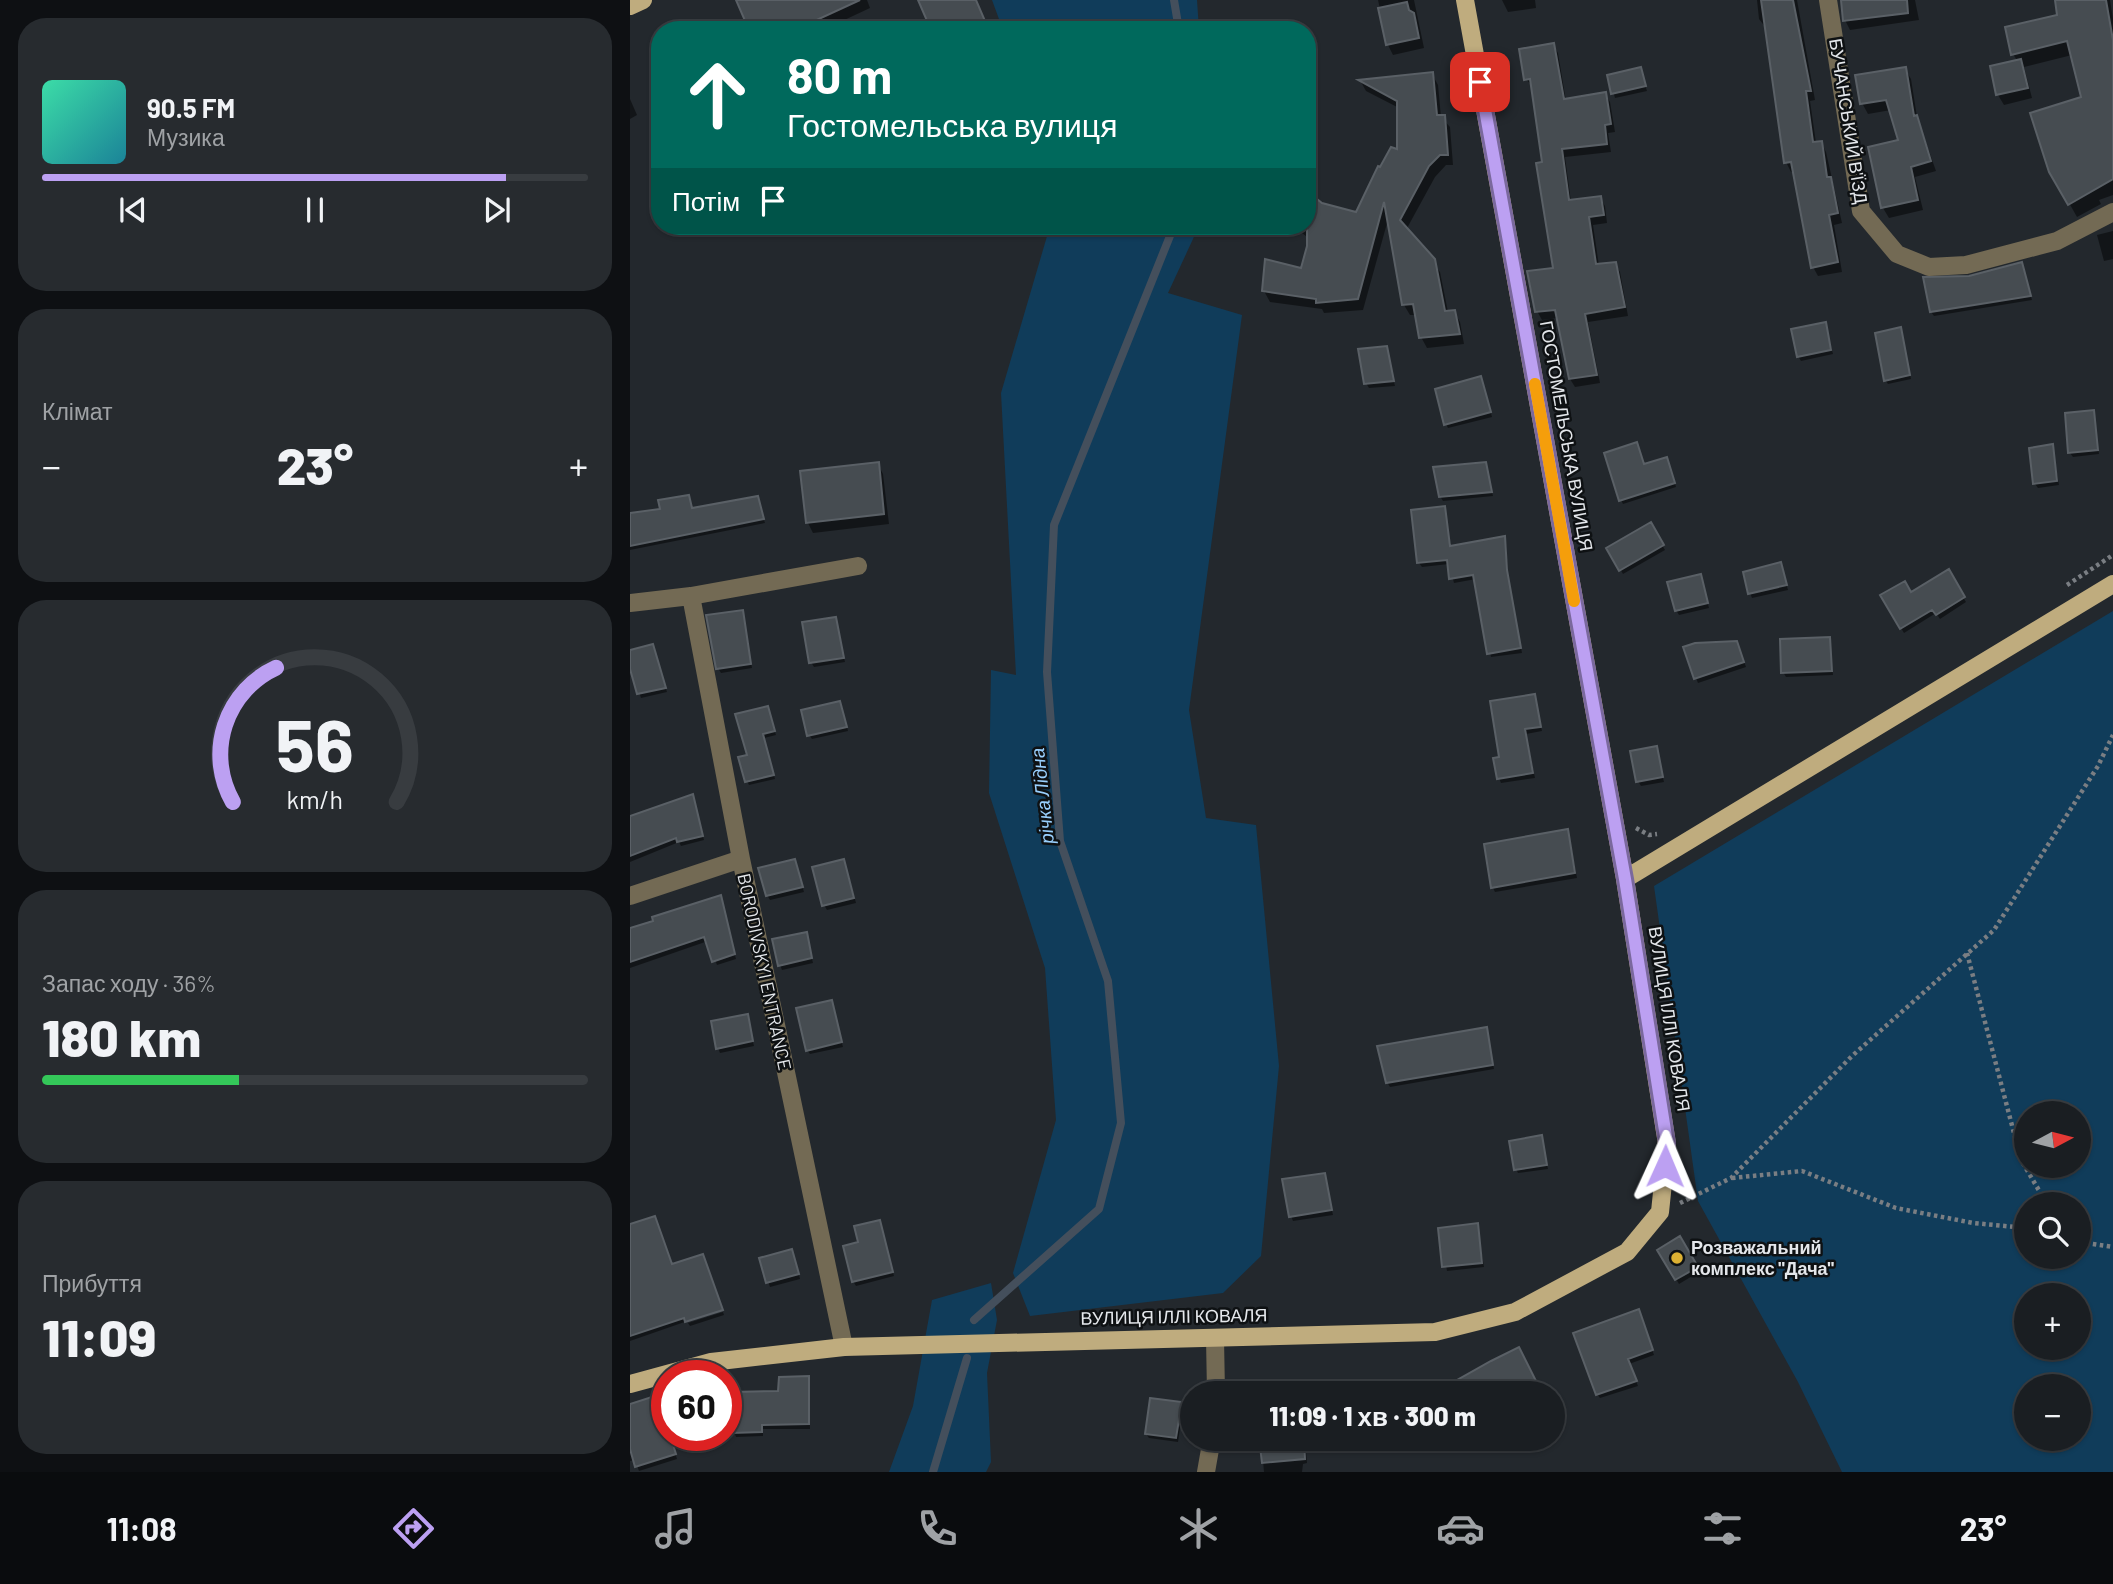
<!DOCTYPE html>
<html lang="uk">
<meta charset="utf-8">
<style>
:root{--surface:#1a1e22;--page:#272b2f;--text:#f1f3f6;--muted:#9fa2a5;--line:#383c40;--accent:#bca0f2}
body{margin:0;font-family:Barlow,sans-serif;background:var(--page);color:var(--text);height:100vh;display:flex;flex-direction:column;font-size:26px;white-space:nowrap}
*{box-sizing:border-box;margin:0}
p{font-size:23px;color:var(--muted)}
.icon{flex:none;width:38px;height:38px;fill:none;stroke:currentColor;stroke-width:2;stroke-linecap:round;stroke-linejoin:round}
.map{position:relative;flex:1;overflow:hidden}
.sheet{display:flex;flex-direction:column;gap:18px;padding:18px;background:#0e1013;width:630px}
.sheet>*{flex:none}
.guide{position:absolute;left:21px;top:21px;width:665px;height:214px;border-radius:28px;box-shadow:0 2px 5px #0004,0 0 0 2px var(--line);background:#00695c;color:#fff;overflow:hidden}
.needle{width:46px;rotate:83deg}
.controls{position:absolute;left:1384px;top:1101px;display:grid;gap:14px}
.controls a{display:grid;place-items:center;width:77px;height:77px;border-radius:50%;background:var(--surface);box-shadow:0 2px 5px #0004,0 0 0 2px var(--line);font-size:35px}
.speed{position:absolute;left:21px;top:1360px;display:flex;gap:14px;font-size:35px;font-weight:700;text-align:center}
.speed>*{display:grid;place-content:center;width:91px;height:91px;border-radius:50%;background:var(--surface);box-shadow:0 2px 5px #0004,0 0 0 2px var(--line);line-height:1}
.speed .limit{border:10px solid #d22;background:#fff;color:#111}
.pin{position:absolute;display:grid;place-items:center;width:60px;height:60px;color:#fff;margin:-30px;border-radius:14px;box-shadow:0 4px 10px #0006}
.me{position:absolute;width:77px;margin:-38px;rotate:1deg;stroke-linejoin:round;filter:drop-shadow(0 0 5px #0008)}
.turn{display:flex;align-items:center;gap:24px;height:147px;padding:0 21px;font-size:32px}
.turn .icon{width:91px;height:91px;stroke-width:2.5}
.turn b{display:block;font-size:49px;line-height:60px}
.then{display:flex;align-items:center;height:66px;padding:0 21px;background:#0003;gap:14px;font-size:26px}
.big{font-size:52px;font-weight:800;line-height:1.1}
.sheet .widget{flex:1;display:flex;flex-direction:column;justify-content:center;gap:10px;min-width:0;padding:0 24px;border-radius:28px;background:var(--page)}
.sheet .dial{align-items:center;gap:0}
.dial svg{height:182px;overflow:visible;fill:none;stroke:var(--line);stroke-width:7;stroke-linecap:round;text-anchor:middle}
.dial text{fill:var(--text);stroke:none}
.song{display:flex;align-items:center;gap:21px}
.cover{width:84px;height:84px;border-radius:10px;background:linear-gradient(135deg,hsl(160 70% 55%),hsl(190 70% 35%))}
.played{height:7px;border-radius:4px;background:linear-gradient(90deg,var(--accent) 85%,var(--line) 85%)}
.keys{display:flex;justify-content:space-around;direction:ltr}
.heat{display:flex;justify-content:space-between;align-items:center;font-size:38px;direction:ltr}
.charge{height:10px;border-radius:5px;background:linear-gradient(90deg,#34c759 36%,var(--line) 0)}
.trip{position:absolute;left:550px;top:1381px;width:385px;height:70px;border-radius:35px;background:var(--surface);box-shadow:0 2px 5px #0004,0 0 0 2px var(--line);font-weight:800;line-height:70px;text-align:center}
.tab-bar{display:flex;height:112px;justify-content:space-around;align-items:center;background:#0a0c0e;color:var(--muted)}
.tab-bar .icon{width:49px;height:49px}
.tab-bar .active{color:var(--accent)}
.tab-bar b{font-size:32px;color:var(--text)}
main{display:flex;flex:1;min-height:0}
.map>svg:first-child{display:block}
</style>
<main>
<section class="sheet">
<div class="widget">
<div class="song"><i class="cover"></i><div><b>90.5 FM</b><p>Музика</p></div></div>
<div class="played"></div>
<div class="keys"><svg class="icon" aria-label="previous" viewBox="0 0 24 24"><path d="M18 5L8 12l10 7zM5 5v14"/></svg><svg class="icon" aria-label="pause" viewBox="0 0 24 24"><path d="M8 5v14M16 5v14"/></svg><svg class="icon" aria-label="next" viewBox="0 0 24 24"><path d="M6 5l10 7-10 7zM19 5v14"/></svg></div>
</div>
<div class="widget"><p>Клімат</p>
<div class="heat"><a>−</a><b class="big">23°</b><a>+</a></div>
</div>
<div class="widget dial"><svg viewBox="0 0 100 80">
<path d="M14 69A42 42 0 1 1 86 69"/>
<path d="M14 69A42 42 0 0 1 33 10" stroke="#bca0f2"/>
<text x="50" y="56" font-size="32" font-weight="700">56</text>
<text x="50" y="72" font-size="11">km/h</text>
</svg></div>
<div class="widget"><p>Запас ходу · 36%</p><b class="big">180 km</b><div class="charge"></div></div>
<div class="widget"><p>Прибуття</p><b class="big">11:09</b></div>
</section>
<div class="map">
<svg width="1483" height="1472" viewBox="0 0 1483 1472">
<rect width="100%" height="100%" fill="#23282d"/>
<path fill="#103c5a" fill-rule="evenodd" d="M 362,0 L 567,0 L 569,30 L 373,30 Z
M 420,226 L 569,226 L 538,293 L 612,315 L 559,710 L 576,818 L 626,825 L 649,1066 L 631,1256 L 593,1293 L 400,1316 L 383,1273 L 426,1120 L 415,968 L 359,793 L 361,670 L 386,675 L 371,393 Z
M 1483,611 L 1483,1472 L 1212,1472 L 1168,1382 L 1068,1201 L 1024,886 ZM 1396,1113 L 1449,1113 L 1449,1166 L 1396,1166 ZM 1396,1204 L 1449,1204 L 1449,1256 L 1396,1256 ZM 1396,1295 L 1449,1295 L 1449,1348 L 1396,1348 ZM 1396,1386 L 1449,1386 L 1449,1438 L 1396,1438 Z
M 361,1283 L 367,1320 L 357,1373 L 361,1462 L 356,1472 L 259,1472 L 283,1406 L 302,1300 Z"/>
<path fill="#0007" d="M 118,0 L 237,0 L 240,8 L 193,30 L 121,30 Z
M 290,0 L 346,0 L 358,30 L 303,30 Z
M 748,0 L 784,0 L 794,48 L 763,55 L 758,45 Z
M 872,0 L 905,0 L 906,8 L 878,12 Z
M 1127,0 L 1167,0 L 1185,100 L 1180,101 L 1186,143 L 1191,142 L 1196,152 L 1212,223 L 1204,225 L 1212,272 L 1188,276 L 1183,267 L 1165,171 L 1161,172 L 1156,162 L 1136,28 L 1129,19 Z
M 1213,0 L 1285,0 L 1289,20 L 1220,30 L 1215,20 Z
M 1426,0 L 1480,0 L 1483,19 L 1483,195 L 1469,200 L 1471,204 L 1447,217 L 1421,171 L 1453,98 L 1442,55 L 1394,67 L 1402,98 L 1374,105 L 1368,95 L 1388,62 L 1383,54 L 1429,16 Z
M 923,45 L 928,53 L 936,101 L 975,94 L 980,102 L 985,132 L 978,133 L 981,152 L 935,157 L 941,202 L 970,198 L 975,206 L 977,223 L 963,225 L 969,266 L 985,264 L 990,272 L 998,316 L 958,322 L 970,383 L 945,387 L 940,379 L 928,318 L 912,320 L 907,311 L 925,270 L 903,87 L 896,79 Z
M 1010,69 L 1017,91 L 985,98 L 979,77 Z
M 1275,69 L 1281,79 L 1287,117 L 1306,171 L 1285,177 L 1293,210 L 1259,218 L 1253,208 L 1240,149 L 1270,142 L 1261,110 L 1238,114 L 1232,103 Z
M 802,74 L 808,85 L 811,117 L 820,127 L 823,165 L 816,165 L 805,177 L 776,230 L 810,272 L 818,312 L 824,312 L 830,322 L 834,344 L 797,348 L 791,337 L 787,315 L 780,315 L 774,305 L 759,216 L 733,310 L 694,313 L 692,309 L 640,302 L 634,291 L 672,270 L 681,240 L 663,226 L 677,226 L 691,204 L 726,214 L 769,152 L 769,108 L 736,91 L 731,82 Z
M 0,99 L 7,115 L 0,119 Z
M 1483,231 L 1483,259 L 1474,261 L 1467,235 Z
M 1393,269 L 1402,300 L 1304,316 L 1301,312 L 1339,278 Z
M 1195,324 L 1203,354 L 1171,361 L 1168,356 Z
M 1271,329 L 1281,379 L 1258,384 L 1255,380 Z
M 756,348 L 765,386 L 739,388 L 736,383 Z
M 853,383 L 862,417 L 818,428 L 816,424 Z
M 1463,412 L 1469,454 L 1443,457 L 1440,453 Z
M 1422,446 L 1429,485 L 1408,488 L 1405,484 Z
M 248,464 L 253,474 L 259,524 L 183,533 L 178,523 Z
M 855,464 L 863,496 L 813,501 L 810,496 Z
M 1039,464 L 1046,487 L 993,504 L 991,500 L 1014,466 Z
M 127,498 L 135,523 L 0,550 L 0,514 L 62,510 Z
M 814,507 L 821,547 L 874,538 L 876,543 L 878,576 L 892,653 L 861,657 L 846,579 L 824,583 L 819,564 L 792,567 L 789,563 L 783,511 Z
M 1020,524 L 1035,550 L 993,574 L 978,548 Z
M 1152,568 L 1158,590 L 1122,598 L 1120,593 Z
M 1318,572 L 1336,602 L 1310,619 L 1306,613 L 1274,633 L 1252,596 L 1281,594 Z
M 1072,581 L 1079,608 L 1049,615 L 1046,610 Z
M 112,612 L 122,668 L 91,673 L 88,668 Z
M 205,619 L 215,662 L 184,667 L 181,662 Z
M 1199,639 L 1203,675 L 1156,677 L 1153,672 Z
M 23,646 L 37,692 L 11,698 L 0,662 L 0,651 Z
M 1109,648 L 1116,667 L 1068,683 L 1066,678 Z
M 904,696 L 912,731 L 896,734 L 905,778 L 871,783 L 869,778 L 872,759 Z
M 212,707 L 218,731 L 182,739 L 179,735 Z
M 137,708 L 146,735 L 134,738 L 145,779 L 119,785 L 117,781 L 119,756 Z
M 1026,748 L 1034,782 L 1011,786 L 1008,781 Z
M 62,796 L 74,840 L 51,846 L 49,842 L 0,862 L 0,817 Z
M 938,831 L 947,878 L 865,892 L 863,888 Z
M 165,861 L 174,892 L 140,900 L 137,895 Z
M 216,866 L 226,903 L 197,910 L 194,905 Z
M 90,897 L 106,959 L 87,965 L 78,941 L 0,968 L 0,930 Z
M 176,934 L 183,963 L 152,970 L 150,965 Z
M 201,1002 L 213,1047 L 180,1054 L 177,1050 Z
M 117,1016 L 124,1046 L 90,1053 L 88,1048 Z
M 856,1029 L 864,1069 L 760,1087 L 757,1082 Z
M 911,1137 L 918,1169 L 888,1173 L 886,1169 Z
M 694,1175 L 703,1215 L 663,1221 L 661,1216 Z
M 249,1222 L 264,1276 L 226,1286 L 223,1281 L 230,1244 Z
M 847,1225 L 854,1267 L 817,1271 L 810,1229 Z
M 0,1226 L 42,1266 L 92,1309 L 0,1341 Z
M 1049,1238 L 1069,1272 L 1049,1284 L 1029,1250 Z
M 164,1255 L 170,1279 L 140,1287 L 131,1259 Z
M 93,1312 L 94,1315 L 60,1326 L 58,1323 Z
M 1010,1315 L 1024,1355 L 999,1364 L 1008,1386 L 970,1398 L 967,1394 Z
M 178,1378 L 180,1429 L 133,1429 L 133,1436 L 106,1437 L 103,1428 L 96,1428 L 96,1392 L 150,1393 Z
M 37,1394 L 37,1435 L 40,1435 L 47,1459 L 9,1471 L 5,1460 L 0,1461 L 0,1406 Z
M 551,1404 L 553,1408 L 548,1442 L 519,1438 L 516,1434 Z
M 631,1438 L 675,1438 L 677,1463 L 673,1464 L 672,1472 L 634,1472 Z
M 738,1438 L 776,1438 L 777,1448 L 741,1450 Z"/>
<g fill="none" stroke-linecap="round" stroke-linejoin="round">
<path stroke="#444f5c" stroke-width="8" d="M 544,0 L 549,30
M 344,1320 L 469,1209 L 491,1123 L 478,981 L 430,841 L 417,672 L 424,525 L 544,226
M 303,1472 L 337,1358"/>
</g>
<path fill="#464c51" stroke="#5a6066" stroke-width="2" d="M 106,0 L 230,0 L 165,30 L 119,30 Z
M 288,0 L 346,0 L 355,21 L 335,30 L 301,30 Z
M 1131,0 L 1163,0 L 1181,91 L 1176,91 L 1183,142 L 1192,141 L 1197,177 L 1201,177 L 1208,213 L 1199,215 L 1208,262 L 1181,268 L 1161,162 L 1154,163 Z
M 1211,0 L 1277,0 L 1278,13 L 1213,21 Z
M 1425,0 L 1476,0 L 1483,40 L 1483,179 L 1438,205 L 1419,172 L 1400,113 L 1451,97 L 1437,41 L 1381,55 L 1375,27 L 1427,15 Z
M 777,2 L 779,10 L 784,13 L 789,38 L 756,45 L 748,8 Z
M 924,43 L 934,99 L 976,92 L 981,124 L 975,125 L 977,144 L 932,149 L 939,200 L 971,196 L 974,215 L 959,217 L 966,264 L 986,262 L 995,307 L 955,314 L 967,375 L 939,379 L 925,310 L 905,312 L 897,271 L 923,268 L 906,163 L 912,162 L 900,79 L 894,80 L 889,49 Z
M 1391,59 L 1398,88 L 1366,95 L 1360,66 Z
M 1011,67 L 1016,86 L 981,94 L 977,75 Z
M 1276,67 L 1284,116 L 1287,115 L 1301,161 L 1281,167 L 1288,200 L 1251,208 L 1238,147 L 1268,140 L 1256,100 L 1230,104 L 1225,75 Z
M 803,72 L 807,115 L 815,115 L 818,155 L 810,155 L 799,166 L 770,220 L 805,259 L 815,311 L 825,310 L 830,334 L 789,338 L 783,304 L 772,305 L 754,202 L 728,299 L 686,303 L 686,299 L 632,291 L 635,259 L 671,268 L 677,246 L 677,191 L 692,203 L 726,212 L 748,166 L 750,167 L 761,147 L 767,149 L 767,101 L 728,80 Z
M 1392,262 L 1401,296 L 1300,312 L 1293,277 L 1339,276 Z
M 1196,322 L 1201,350 L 1167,357 L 1161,329 Z
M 1271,327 L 1280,375 L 1254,381 L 1245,333 Z
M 757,346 L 764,381 L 734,384 L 728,349 Z
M 851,376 L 861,412 L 814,425 L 805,389 Z
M 1464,410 L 1468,450 L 1438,453 L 1435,413 Z
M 1007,442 L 1014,464 L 1037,457 L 1045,483 L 989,501 L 974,453 Z
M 1423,444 L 1427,481 L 1403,484 L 1399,448 Z
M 249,462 L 254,514 L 176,523 L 170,471 Z
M 856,462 L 862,492 L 809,497 L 803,467 Z
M 59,495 L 62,508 L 128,496 L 134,519 L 0,546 L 0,513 L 30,509 L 28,500 Z
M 815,506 L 820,546 L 875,536 L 877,570 L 891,648 L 857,654 L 843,575 L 819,579 L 817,560 L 787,563 L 781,510 Z
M 1021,522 L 1034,545 L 989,571 L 976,548 Z
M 1151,562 L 1157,585 L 1118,594 L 1113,572 Z
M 1319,569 L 1335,597 L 1306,615 L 1302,610 L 1270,629 L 1250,595 L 1275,581 L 1281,592 Z
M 1071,574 L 1078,603 L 1045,611 L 1037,582 Z
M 113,610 L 121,664 L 86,669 L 76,615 Z
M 206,617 L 214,658 L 179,663 L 172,622 Z
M 1200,637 L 1202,671 L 1151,673 L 1150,639 Z
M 1107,641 L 1114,662 L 1064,679 L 1053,647 L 1065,643 Z
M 23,644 L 36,688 L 7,694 L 0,669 L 0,650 Z
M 905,694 L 911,727 L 895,729 L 903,773 L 867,779 L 863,758 L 869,757 L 860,701 Z
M 210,701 L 217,727 L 177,736 L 171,710 Z
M 138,706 L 145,731 L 133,734 L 144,775 L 115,782 L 108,757 L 117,755 L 105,714 Z
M 1027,746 L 1033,777 L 1006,782 L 1000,751 Z
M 63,794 L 73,836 L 47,842 L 46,838 L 0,856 L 0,816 Z
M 938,829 L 945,873 L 861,888 L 854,844 Z
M 165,859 L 173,887 L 136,896 L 128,868 Z
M 214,859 L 224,898 L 192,906 L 182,867 Z
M 91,895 L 105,954 L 82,962 L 74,937 L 0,962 L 0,928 L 23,921 L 22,917 Z
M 177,932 L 182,958 L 148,966 L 142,939 Z
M 202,1000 L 212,1042 L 176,1051 L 166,1008 Z
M 118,1014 L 123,1041 L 86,1049 L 81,1021 Z
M 857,1027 L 863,1065 L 756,1083 L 747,1046 Z
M 912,1135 L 917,1165 L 884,1170 L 879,1141 Z
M 695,1173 L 702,1210 L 659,1217 L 652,1179 Z
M 25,1216 L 42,1264 L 73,1254 L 93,1310 L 55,1322 L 54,1318 L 0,1336 L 0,1224 Z
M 250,1220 L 263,1272 L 222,1282 L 213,1246 L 228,1242 L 224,1226 Z
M 848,1223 L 852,1263 L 812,1267 L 808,1228 Z
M 1050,1236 L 1068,1267 L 1045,1280 L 1027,1250 Z
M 162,1249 L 169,1274 L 136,1283 L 129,1258 Z
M 1009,1309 L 1023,1350 L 998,1359 L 1007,1381 L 966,1395 L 943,1333 Z
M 889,1347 L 912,1393 L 804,1393 L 861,1361 Z
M 179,1376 L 179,1424 L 132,1425 L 132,1432 L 102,1433 L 102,1392 L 148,1391 L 149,1377 Z
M 28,1395 L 37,1435 L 40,1435 L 46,1454 L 5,1467 L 0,1449 L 0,1404 Z
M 520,1398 L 552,1402 L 546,1438 L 515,1434 Z
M 629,1438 L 674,1438 L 675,1459 L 632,1463 Z"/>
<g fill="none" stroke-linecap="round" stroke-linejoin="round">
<path stroke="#7a7e83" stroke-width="4.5" stroke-dasharray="3.5 3.5" stroke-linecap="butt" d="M 1437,585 L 1483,555
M 1006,828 L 1019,835 L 1027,834
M 1337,953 L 1391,1160 L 1417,1204
M 1102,1178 L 1172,1171 L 1266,1208 L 1343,1223 L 1396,1228
M 1050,1203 L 1101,1178 L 1222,1056 L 1364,930 L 1468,766 L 1483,735
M 1449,1242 L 1483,1247"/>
<path stroke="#736a54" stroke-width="18" d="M 1198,0 L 1231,211 L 1267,254 L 1299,267 L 1336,265 L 1427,241 L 1483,212
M 61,596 L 111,859 L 214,1347
M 0,603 L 61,596 L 228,566
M 0,896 L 111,859
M 585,1338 L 586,1393
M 576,1472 L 582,1438"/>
<path stroke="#bfac7e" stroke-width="18" d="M 0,6 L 13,0
M 995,879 L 1483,584
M 0,1384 L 81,1362 L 214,1347 L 805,1332 L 885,1312 L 997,1252 L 1030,1212 L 1037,1144 L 995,879 L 835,0"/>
</g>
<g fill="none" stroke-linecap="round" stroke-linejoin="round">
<g stroke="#7a689d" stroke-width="18">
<path id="route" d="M 850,82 L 995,879 L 1037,1143 L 1035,1166"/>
</g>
<use href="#route" stroke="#bca0f2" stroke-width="12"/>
<path stroke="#f59e0b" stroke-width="12" d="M 905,384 L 944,601"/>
</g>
<circle fill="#ddb133" stroke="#0e1113" stroke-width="2.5" cx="1047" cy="1258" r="7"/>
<g text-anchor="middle" stroke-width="5" stroke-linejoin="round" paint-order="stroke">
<g font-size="18" fill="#e4e7eb" stroke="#0e1113">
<text transform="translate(1218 121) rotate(81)" y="6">БУЧАНСЬКИЙ В'ЇЗД</text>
<text transform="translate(936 436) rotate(80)" y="6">ГОСТОМЕЛЬСЬКА ВУЛИЦЯ</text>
<text transform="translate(134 972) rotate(78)" y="6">BORODIVSKYI ENTRANCE</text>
<text transform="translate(1039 1019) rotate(81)" y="6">ВУЛИЦЯ ІЛЛІ КОВАЛЯ</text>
<text transform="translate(544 1317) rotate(-1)" y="6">ВУЛИЦЯ ІЛЛІ КОВАЛЯ</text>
</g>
<g font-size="18" font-weight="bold" fill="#e4e7eb" stroke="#0e1113" text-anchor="start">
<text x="1061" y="1254">Розважальний<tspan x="1061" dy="21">комплекс "Дача"</tspan></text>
</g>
<g font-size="19" font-style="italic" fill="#99d0fe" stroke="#0e1113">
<text transform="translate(412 796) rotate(-96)" y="7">річка Лідна</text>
</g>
</g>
</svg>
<div class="controls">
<a><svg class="needle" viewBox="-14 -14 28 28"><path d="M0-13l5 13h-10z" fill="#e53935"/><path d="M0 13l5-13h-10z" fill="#9fa2a5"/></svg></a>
<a><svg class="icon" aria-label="search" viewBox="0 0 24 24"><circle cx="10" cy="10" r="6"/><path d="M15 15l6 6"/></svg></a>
<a>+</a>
<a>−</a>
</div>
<div class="speed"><div class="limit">60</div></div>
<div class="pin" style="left:850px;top:82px;background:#d93025"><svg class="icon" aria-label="arrive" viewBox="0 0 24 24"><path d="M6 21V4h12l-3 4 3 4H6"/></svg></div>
<svg class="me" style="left:1035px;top:1166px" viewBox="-20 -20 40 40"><path d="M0-17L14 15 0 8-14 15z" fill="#bca0f2" stroke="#fff" stroke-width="4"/></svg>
<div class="trip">11:09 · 1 хв · 300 m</div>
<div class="guide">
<div class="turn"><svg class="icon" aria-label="ahead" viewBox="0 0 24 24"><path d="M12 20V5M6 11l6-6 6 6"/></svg><div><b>80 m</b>Гостомельська вулиця</div></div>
<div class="then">Потім<svg class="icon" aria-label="arrive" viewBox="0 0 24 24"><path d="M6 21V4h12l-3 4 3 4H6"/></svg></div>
</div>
</div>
</main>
<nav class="tab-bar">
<b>11:08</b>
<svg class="icon active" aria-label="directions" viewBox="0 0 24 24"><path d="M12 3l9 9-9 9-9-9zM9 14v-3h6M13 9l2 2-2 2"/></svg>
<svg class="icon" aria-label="music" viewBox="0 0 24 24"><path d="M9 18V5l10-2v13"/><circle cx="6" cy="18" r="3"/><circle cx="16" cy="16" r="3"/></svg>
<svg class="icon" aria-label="phone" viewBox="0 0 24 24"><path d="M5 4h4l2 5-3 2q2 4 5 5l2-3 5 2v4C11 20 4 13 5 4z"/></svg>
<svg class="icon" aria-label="climate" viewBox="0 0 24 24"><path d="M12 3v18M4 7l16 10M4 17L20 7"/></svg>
<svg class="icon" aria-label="car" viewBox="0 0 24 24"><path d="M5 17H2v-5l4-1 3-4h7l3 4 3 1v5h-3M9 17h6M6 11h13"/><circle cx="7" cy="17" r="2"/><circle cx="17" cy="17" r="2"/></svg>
<svg class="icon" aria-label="filters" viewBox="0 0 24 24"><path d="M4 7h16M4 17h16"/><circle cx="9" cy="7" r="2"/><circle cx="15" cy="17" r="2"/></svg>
<b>23°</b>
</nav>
